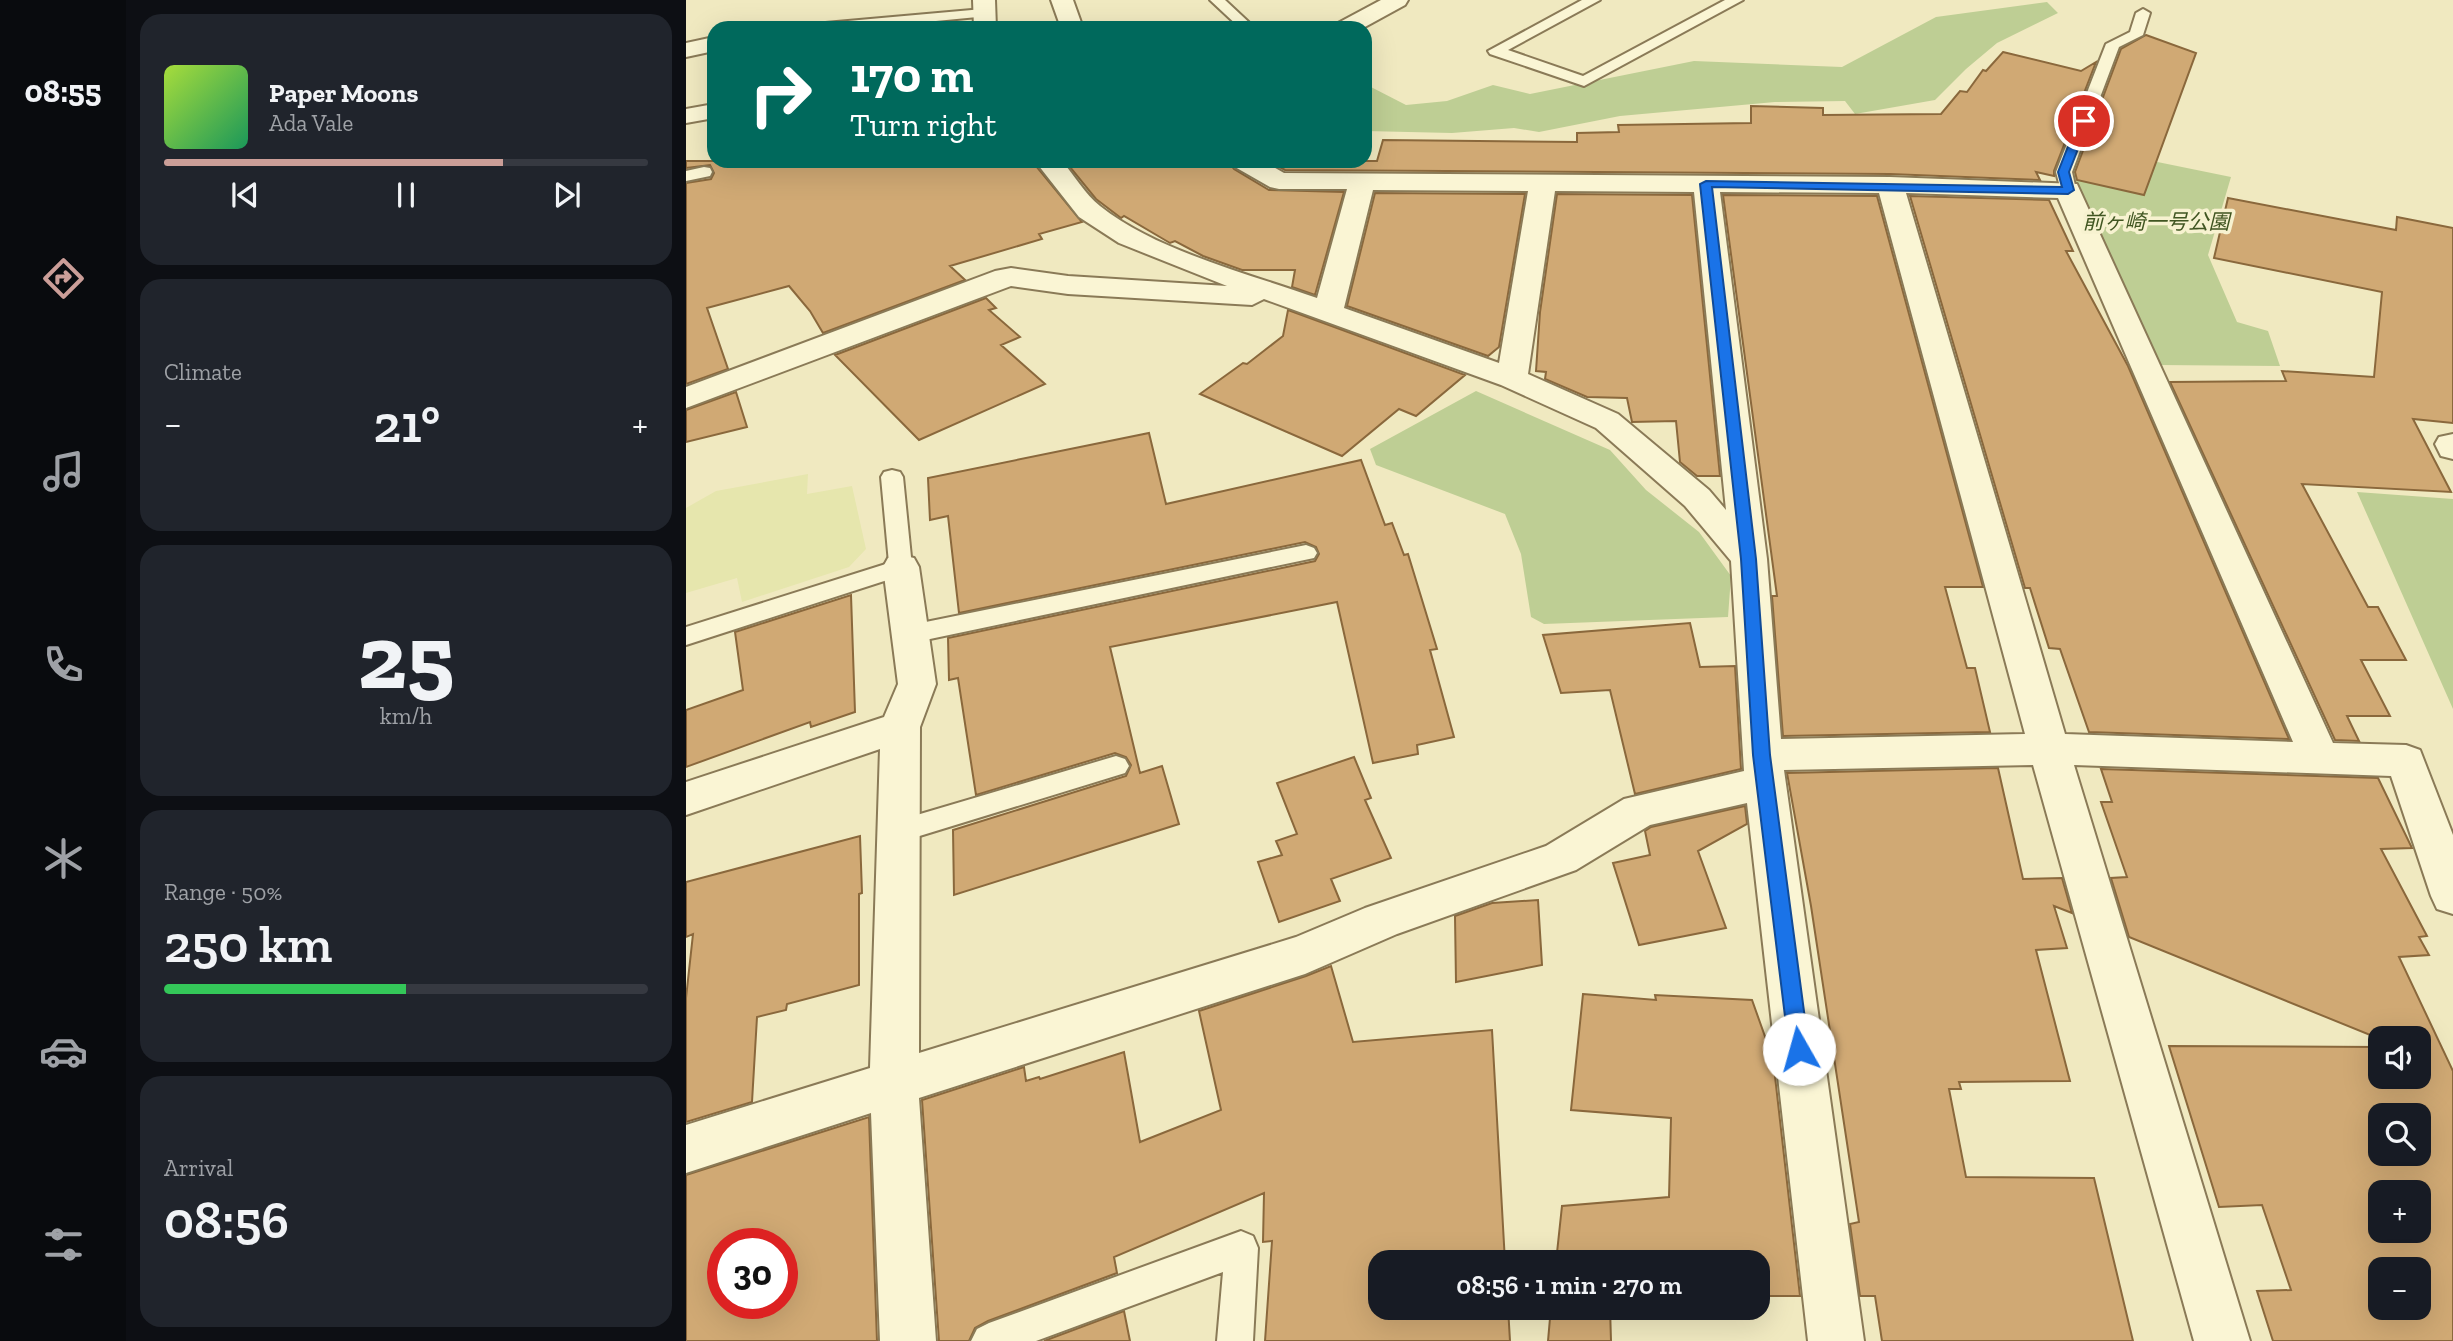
<!DOCTYPE html>
<meta charset="utf-8">
<style>
:root{--surface:#171b24;--page:#20242c;--text:#f1f3f6;--muted:#9ea1a6;--line:#363941;--accent:#cb9e98}
body{margin:0;font-family:"Zilla Slab","Noto Sans JP",serif;background:var(--page);color:var(--text);height:100vh;display:flex;flex-direction:column;font-size:26px;white-space:nowrap}
*{box-sizing:border-box;margin:0}
p{font-size:23px;color:var(--muted)}
.icon{flex:none;width:38px;height:38px;fill:none;stroke:currentColor;stroke-width:2;stroke-linecap:round;stroke-linejoin:round}
.map{position:relative;flex:1;overflow:hidden}
.drawer{display:flex;flex-direction:column;gap:14px;padding:14px;background:#0d0f14;width:560px}
.drawer>*{flex:none}
.top-card{position:absolute;left:21px;top:21px;width:665px;height:147px;border-radius:21px;box-shadow:0 7px 28px #0002;background:#00695c;color:#fff;overflow:hidden}
.tools{position:absolute;left:1682px;top:1026px;display:grid;gap:14px}
.tools a{display:grid;place-items:center;width:63px;height:63px;border-radius:14px;background:var(--surface);box-shadow:0 7px 28px #0002;font-size:35px}
.speed{position:absolute;left:21px;top:1228px;display:flex;gap:14px;font-size:35px;font-weight:700;text-align:center}
.speed>*{display:grid;place-content:center;width:91px;height:91px;border-radius:50%;background:var(--surface);box-shadow:0 7px 28px #0002;line-height:1}
.speed .limit{border:10px solid #d22;background:#fff;color:#111}
.pin{position:absolute;display:grid;place-items:center;width:60px;height:60px;color:#fff;margin:-30px;border:4px solid #fff;border-radius:50%;box-shadow:0 2px 7px #0007}
.me{position:absolute;width:77px;margin:-38px;rotate:353deg;stroke-linejoin:round;filter:drop-shadow(0 0 5px #0008)}
.turn{display:flex;align-items:center;gap:24px;height:147px;padding:0 28px;font-size:32px}
.turn .icon{width:91px;height:91px;stroke-width:2.5}
.turn b{display:block;font-size:49px;line-height:60px}
.big{font-size:52px;font-weight:600;line-height:1.1}
.drawer .widget{flex:1;display:flex;flex-direction:column;justify-content:center;gap:10px;min-width:0;padding:0 24px;border-radius:21px;background:var(--page)}
.drawer .dial{align-items:center;gap:0}
.dial b{font-size:91px;line-height:1}
.song{display:flex;align-items:center;gap:21px}
.cover{width:84px;height:84px;border-radius:10px;background:linear-gradient(135deg,hsl(80 70% 55%),hsl(150 70% 35%))}
.played{height:7px;border-radius:4px;background:linear-gradient(90deg,var(--accent) 70%,var(--line) 70%)}
.keys{display:flex;justify-content:space-around;direction:ltr}
.heat{display:flex;justify-content:space-between;align-items:center;font-size:38px;direction:ltr}
.charge{height:10px;border-radius:5px;background:linear-gradient(90deg,#34c759 50%,var(--line) 0)}
.trip{position:absolute;left:682px;top:1250px;width:402px;height:70px;border-radius:21px;background:var(--surface);box-shadow:0 7px 28px #0002;font-weight:600;line-height:70px;text-align:center}
main{display:flex;flex:1;min-height:0}
.tab-bar{display:flex;flex-direction:column;width:126px;justify-content:space-around;align-items:center;background:#090b0e;color:var(--muted)}
.tab-bar .icon{width:49px;height:49px}
.tab-bar .selected{color:var(--accent)}
.tab-bar b{font-size:32px;color:var(--text)}
.map>svg:first-child{display:block}
</style>
<main>
<nav class="tab-bar">
<b>08:55</b>
<svg class="icon selected" aria-label="directions" viewBox="0 0 24 24"><path d="M12 3l9 9-9 9-9-9zM9 14v-3h6M13 9l2 2-2 2"/></svg>
<svg class="icon" aria-label="music" viewBox="0 0 24 24"><path d="M9 18V5l10-2v13"/><circle cx="6" cy="18" r="3"/><circle cx="16" cy="16" r="3"/></svg>
<svg class="icon" aria-label="phone" viewBox="0 0 24 24"><path d="M5 4h4l2 5-3 2q2 4 5 5l2-3 5 2v4C11 20 4 13 5 4z"/></svg>
<svg class="icon" aria-label="climate" viewBox="0 0 24 24"><path d="M12 3v18M4 7l16 10M4 17L20 7"/></svg>
<svg class="icon" aria-label="car" viewBox="0 0 24 24"><path d="M5 17H2v-5l4-1 3-4h7l3 4 3 1v5h-3M9 17h6M6 11h13"/><circle cx="7" cy="17" r="2"/><circle cx="17" cy="17" r="2"/></svg>
<svg class="icon" aria-label="filters" viewBox="0 0 24 24"><path d="M4 7h16M4 17h16"/><circle cx="9" cy="7" r="2"/><circle cx="15" cy="17" r="2"/></svg>
</nav>
<section class="drawer">
<div class="widget">
<div class="song"><i class="cover"></i><div><b>Paper Moons</b><p>Ada Vale</p></div></div>
<div class="played"></div>
<div class="keys"><svg class="icon" aria-label="previous" viewBox="0 0 24 24"><path d="M18 5L8 12l10 7zM5 5v14"/></svg><svg class="icon" aria-label="pause" viewBox="0 0 24 24"><path d="M8 5v14M16 5v14"/></svg><svg class="icon" aria-label="next" viewBox="0 0 24 24"><path d="M6 5l10 7-10 7zM19 5v14"/></svg></div>
</div>
<div class="widget"><p>Climate</p>
<div class="heat"><a>−</a><b class="big">21°</b><a>+</a></div>
</div>
<div class="widget dial"><b>25</b><p>km/h</p></div>
<div class="widget"><p>Range · 50%</p><b class="big">250 km</b><div class="charge"></div></div>
<div class="widget"><p>Arrival</p><b class="big">08:56</b></div>
</section>
<div class="map">
<svg width="1767" height="1341" viewBox="0 0 1767 1341">
<rect width="100%" height="100%" fill="#f0e9c0"/>
<path fill="#e6e6ad" d="M 122,474 L 121,494 L 166,486 L 180,549 L 163,567 L 56,602 L 51,578 L 0,593 L 0,508 L 30,491 Z"/>
<path fill="#bece94" d="M 1361,2 L 1372,13 L 1311,43 L 1280,69 L 1249,100 L 1169,114 L 1159,101 L 1089,102 L 934,116 L 853,132 L 828,128 L 766,133 L 679,131 L 679,87 L 683,86 L 720,105 L 761,101 L 807,85 L 844,94 L 1008,61 L 1156,67 L 1250,17 Z
M 1398,147 L 1545,177 L 1522,255 L 1551,322 L 1582,331 L 1594,366 L 1472,365 L 1390,190 L 1386,173 Z
M 790,391 L 924,450 L 960,490 L 1013,532 L 1045,576 L 1042,617 L 858,624 L 845,617 L 835,554 L 819,514 L 690,465 L 684,449 Z
M 1671,492 L 1767,499 L 1767,709 Z"/>
<path fill="#d0a974" stroke="#8a683c" stroke-width="2" fill-rule="evenodd" d="M 1460,35 L 1510,53 L 1458,195 L 1391,180 L 1389,172 L 1435,49 Z
M 1317,52 L 1395,71 L 1410,62 L 1368,171 L 1368,176 L 1350,172 L 1354,180 L 1204,174 L 599,170 L 582,161 L 691,161 L 697,140 L 891,142 L 891,133 L 933,132 L 932,125 L 1065,123 L 1065,106 L 1137,108 L 1137,115 L 1255,114 L 1274,91 L 1281,92 L 1297,70 L 1300,71 Z
M 0,161 L 346,161 L 396,222 L 353,234 L 356,239 L 264,266 L 279,280 L 137,333 L 124,311 L 103,286 L 21,308 L 42,369 L 0,384 L 0,183 L 25,179 L 28,173 L 24,165 L 0,168 Z
M 379,161 L 542,161 L 548,169 L 583,190 L 658,192 L 629,295 L 606,287 L 609,270 L 556,270 L 517,256 L 489,241 L 484,243 L 438,216 L 435,218 L 410,199 Z
M 689,193 L 839,194 L 813,347 L 802,356 L 661,306 Z
M 871,194 L 1006,195 L 1034,476 L 1011,476 L 994,462 L 990,421 L 946,422 L 941,398 L 901,397 L 859,379 L 860,372 L 850,371 L 854,312 Z
M 1037,195 L 1191,196 L 1297,587 L 1259,587 L 1281,668 L 1289,668 L 1304,732 L 1097,736 L 1086,596 L 1091,596 Z
M 1224,196 L 1363,200 L 1387,251 L 1380,251 L 1442,366 L 1603,739 L 1403,732 L 1374,649 L 1363,648 L 1344,588 L 1339,588 Z
M 1542,198 L 1710,230 L 1711,217 L 1767,228 L 1767,423 L 1727,419 L 1765,492 L 1616,484 L 1682,607 L 1692,607 L 1720,660 L 1675,660 L 1704,716 L 1661,716 L 1673,741 L 1649,740 L 1484,382 L 1600,381 L 1596,371 L 1688,377 L 1696,292 L 1528,258 Z
M 300,298 L 310,308 L 303,310 L 334,337 L 315,345 L 359,384 L 233,440 L 149,355 Z
M 602,310 L 779,375 L 730,416 L 713,409 L 656,456 L 514,394 L 557,363 L 561,364 L 597,336 Z
M 50,392 L 61,427 L 0,442 L 0,410 Z
M 463,433 L 480,504 L 675,460 L 699,525 L 706,523 L 718,555 L 722,554 L 751,649 L 744,650 L 768,737 L 731,745 L 732,754 L 687,763 L 651,602 L 424,647 L 454,773 L 476,766 L 493,824 L 268,895 L 267,830 L 440,776 L 445,765 L 440,757 L 429,753 L 290,795 L 272,678 L 263,680 L 262,638 L 629,561 L 633,554 L 630,547 L 619,542 L 273,613 L 262,516 L 244,520 L 242,478 Z
M 165,595 L 169,712 L 125,727 L 124,722 L 0,767 L 0,710 L 57,690 L 49,632 Z
M 1004,623 L 1014,667 L 1049,666 L 1055,769 L 949,794 L 924,690 L 875,693 L 857,635 Z
M 668,757 L 685,798 L 679,800 L 705,858 L 645,879 L 654,901 L 593,922 L 572,862 L 596,855 L 590,841 L 611,834 L 591,783 Z
M 1312,768 L 1337,879 L 1376,878 L 1386,913 L 1368,906 L 1381,948 L 1350,950 L 1384,1081 L 1273,1082 L 1275,1089 L 1263,1089 L 1280,1177 L 1408,1178 L 1447,1341 L 1196,1341 L 1189,1296 L 1174,1296 L 1164,1224 L 1173,1222 L 1125,906 L 1101,773 Z
M 1415,769 L 1692,778 L 1726,848 L 1695,849 L 1741,936 L 1733,937 L 1743,955 L 1713,957 L 1767,1071 L 1767,1341 L 1587,1341 L 1571,1291 L 1605,1290 L 1576,1205 L 1533,1207 L 1483,1046 L 1694,1047 L 1694,1076 L 1732,1076 L 1732,1038 L 1694,1039 L 1443,937 L 1425,878 L 1441,877 L 1415,802 L 1426,802 ZM 1694,1115 L 1732,1115 L 1732,1153 L 1694,1153 ZM 1694,1192 L 1732,1192 L 1732,1230 L 1694,1230 ZM 1694,1269 L 1732,1269 L 1732,1307 L 1694,1307 Z
M 1059,806 L 1061,824 L 1012,851 L 1040,928 L 953,945 L 927,863 L 964,855 L 959,831 L 965,827 Z
M 174,836 L 176,893 L 173,894 L 173,985 L 101,1004 L 100,1010 L 71,1017 L 66,1102 L 0,1122 L 0,998 L 7,934 L 0,937 L 0,882 Z
M 852,900 L 856,965 L 770,982 L 769,916 L 806,903 Z
M 645,966 L 667,1042 L 806,1030 L 819,1262 L 695,1262 L 695,1307 L 822,1307 L 824,1341 L 579,1341 L 586,1241 L 577,1242 L 578,1193 L 428,1257 L 431,1273 L 302,1321 L 289,1328 L 283,1341 L 253,1341 L 236,1100 L 338,1067 L 340,1081 L 353,1077 L 354,1079 L 438,1052 L 454,1142 L 535,1110 L 513,1011 L 620,976 Z
M 897,994 L 970,1000 L 969,995 L 1066,1000 L 1087,1059 L 1114,1296 L 1073,1296 L 1073,1262 L 870,1262 L 876,1206 L 983,1197 L 985,1118 L 885,1110 Z
M 183,1117 L 191,1341 L 0,1341 L 0,1175 ZM 37,1244 L 96,1244 L 96,1304 L 37,1304 Z
M 865,1307 L 924,1307 L 925,1341 L 862,1341 Z
M 438,1311 L 444,1341 L 358,1341 Z"/>
<g fill="none" stroke-linecap="round" stroke-linejoin="round">
<g stroke="#8a7a57" stroke-width="4">
<path id="service" d="M 524,0 L 539,0 L 569,28 L 554,28 Z
M 896,0 L 914,0 L 822,50 L 897,76 L 1039,0 L 1057,0 L 898,86 L 804,54 L 802,51 Z
M 297,9 L 304,13 L 302,16 L 177,28 L 121,28 L 128,24 Z
M 1457,9 L 1464,13 L 1457,35 L 1433,47 L 1386,172 L 1390,190 L 1382,195 L 1376,194 L 1370,172 L 1420,44 L 1444,32 L 1450,13 Z
M 18,167 L 24,168 L 26,172 L 24,176 L 0,181 L 0,171 Z
M 206,470 L 214,472 L 217,477 L 226,567 L 223,573 L 0,645 L 0,627 L 203,563 L 195,477 L 198,472 Z
M 620,545 L 628,548 L 631,553 L 628,558 L 225,643 L 217,640 L 213,634 L 217,628 L 225,625 Z
M 430,756 L 439,759 L 443,766 L 439,773 L 214,842 L 204,839 L 200,831 L 204,823 L 214,820 Z
M 555,1231 L 567,1236 L 572,1248 L 567,1341 L 531,1341 L 537,1272 L 350,1341 L 285,1341 L 291,1329 L 303,1323 Z"/>
</g>
<g stroke="#8a7a57" stroke-width="4">
<path id="minor" d="M 287,0 L 309,0 L 310,28 L 288,28 Z
M 365,0 L 387,0 L 397,28 L 375,28 Z
M 695,0 L 722,0 L 719,5 L 677,28 L 649,28 L 652,23 Z
M 28,37 L 28,51 L 0,57 L 0,43 Z
M 28,104 L 28,118 L 0,123 L 0,109 Z
M 349,161 L 376,161 C 388,175 399,194 414,206 C 470,251 564,274 631,298 L 661,189 L 593,189 L 584,187 L 549,167 L 545,161 L 577,161 L 598,173 L 1204,177 L 1391,184 L 1647,743 L 1720,745 L 1734,750 L 1767,835 L 1767,914 L 1751,909 L 1745,896 L 1705,776 L 1388,765 L 1564,1341 L 1508,1341 L 1347,765 L 1098,770 L 1178,1341 L 1122,1341 L 1061,803 L 964,825 L 890,870 L 711,934 L 619,974 L 233,1098 L 250,1341 L 194,1341 L 185,1113 L 0,1173 L 0,1125 L 184,1068 L 194,749 L 0,815 L 0,782 L 198,717 L 212,684 L 197,567 L 202,558 L 215,555 L 228,558 L 233,567 L 250,684 L 234,727 L 233,1053 L 610,937 L 679,908 L 860,846 L 938,799 L 1058,771 L 1045,561 L 999,506 L 910,428 L 815,385 L 578,299 L 566,305 L 382,294 L 325,286 L 0,408 L 0,387 L 309,271 L 325,268 L 382,276 L 541,286 L 433,243 L 393,217 ZM 687,190 L 842,191 L 813,363 L 658,308 ZM 869,191 L 1008,192 L 1040,510 L 1023,490 L 932,414 L 842,374 ZM 1034,192 L 1193,193 L 1339,734 L 1095,739 L 1081,559 ZM 1220,193 L 1372,198 L 1607,742 L 1379,734 Z
M 1767,434 L 1767,459 L 1755,456 L 1749,444 L 1753,437 Z"/>
</g>
<use href="#service" fill="#faf5d4" fill-rule="evenodd"/>
<use href="#minor" fill="#faf5d4" fill-rule="evenodd"/>
</g>
<path fill="#1a73e8" stroke="#114b97" stroke-width="2" d="M 1398,118 L 1403,121 L 1383,172 L 1388,190 L 1382,194 L 1026,187 L 1070,559 L 1084,755 L 1123,1049 L 1120,1055 L 1113,1058 L 1106,1055 L 1103,1049 L 1067,755 L 1055,559 L 1014,184 L 1020,181 L 1376,187 L 1372,172 L 1392,121 Z"/>
<g text-anchor="middle" stroke-width="7" stroke-linejoin="round" paint-order="stroke">
<g font-size="21" font-style="italic" fill="#415622" stroke="#f7f2d0">
<text x="1470" y="229">前ヶ崎一号公園</text>
</g>
</g>
</svg>
<div class="tools">
<a><svg class="icon" aria-label="sound" viewBox="0 0 24 24"><path d="M4 9h4l5-4v14l-5-4H4zM17 9q2 3 0 6"/></svg></a>
<a><svg class="icon" aria-label="search" viewBox="0 0 24 24"><circle cx="10" cy="10" r="6"/><path d="M15 15l6 6"/></svg></a>
<a>+</a>
<a>−</a>
</div>
<div class="speed"><div class="limit">30</div></div>
<div class="pin" style="left:1398px;top:121px;background:#d93025"><svg class="icon" aria-label="arrive" viewBox="0 0 24 24"><path d="M6 21V4h12l-3 4 3 4H6"/></svg></div>
<svg class="me" style="left:1113px;top:1049px" viewBox="-20 -20 40 40"><circle r="19" fill="#fff"/><path d="M0-13L10 11 0 6-10 11z" fill="#1a73e8"/></svg>
<div class="trip">08:56 · 1 min · 270 m</div>
<div class="top-card">
<div class="turn"><svg class="icon" aria-label="right" viewBox="0 0 24 24"><path d="M7 20v-9h11M14 6l5 5-5 5"/></svg><div><b>170 m</b>Turn right</div></div>
</div>
</div>
</main>
